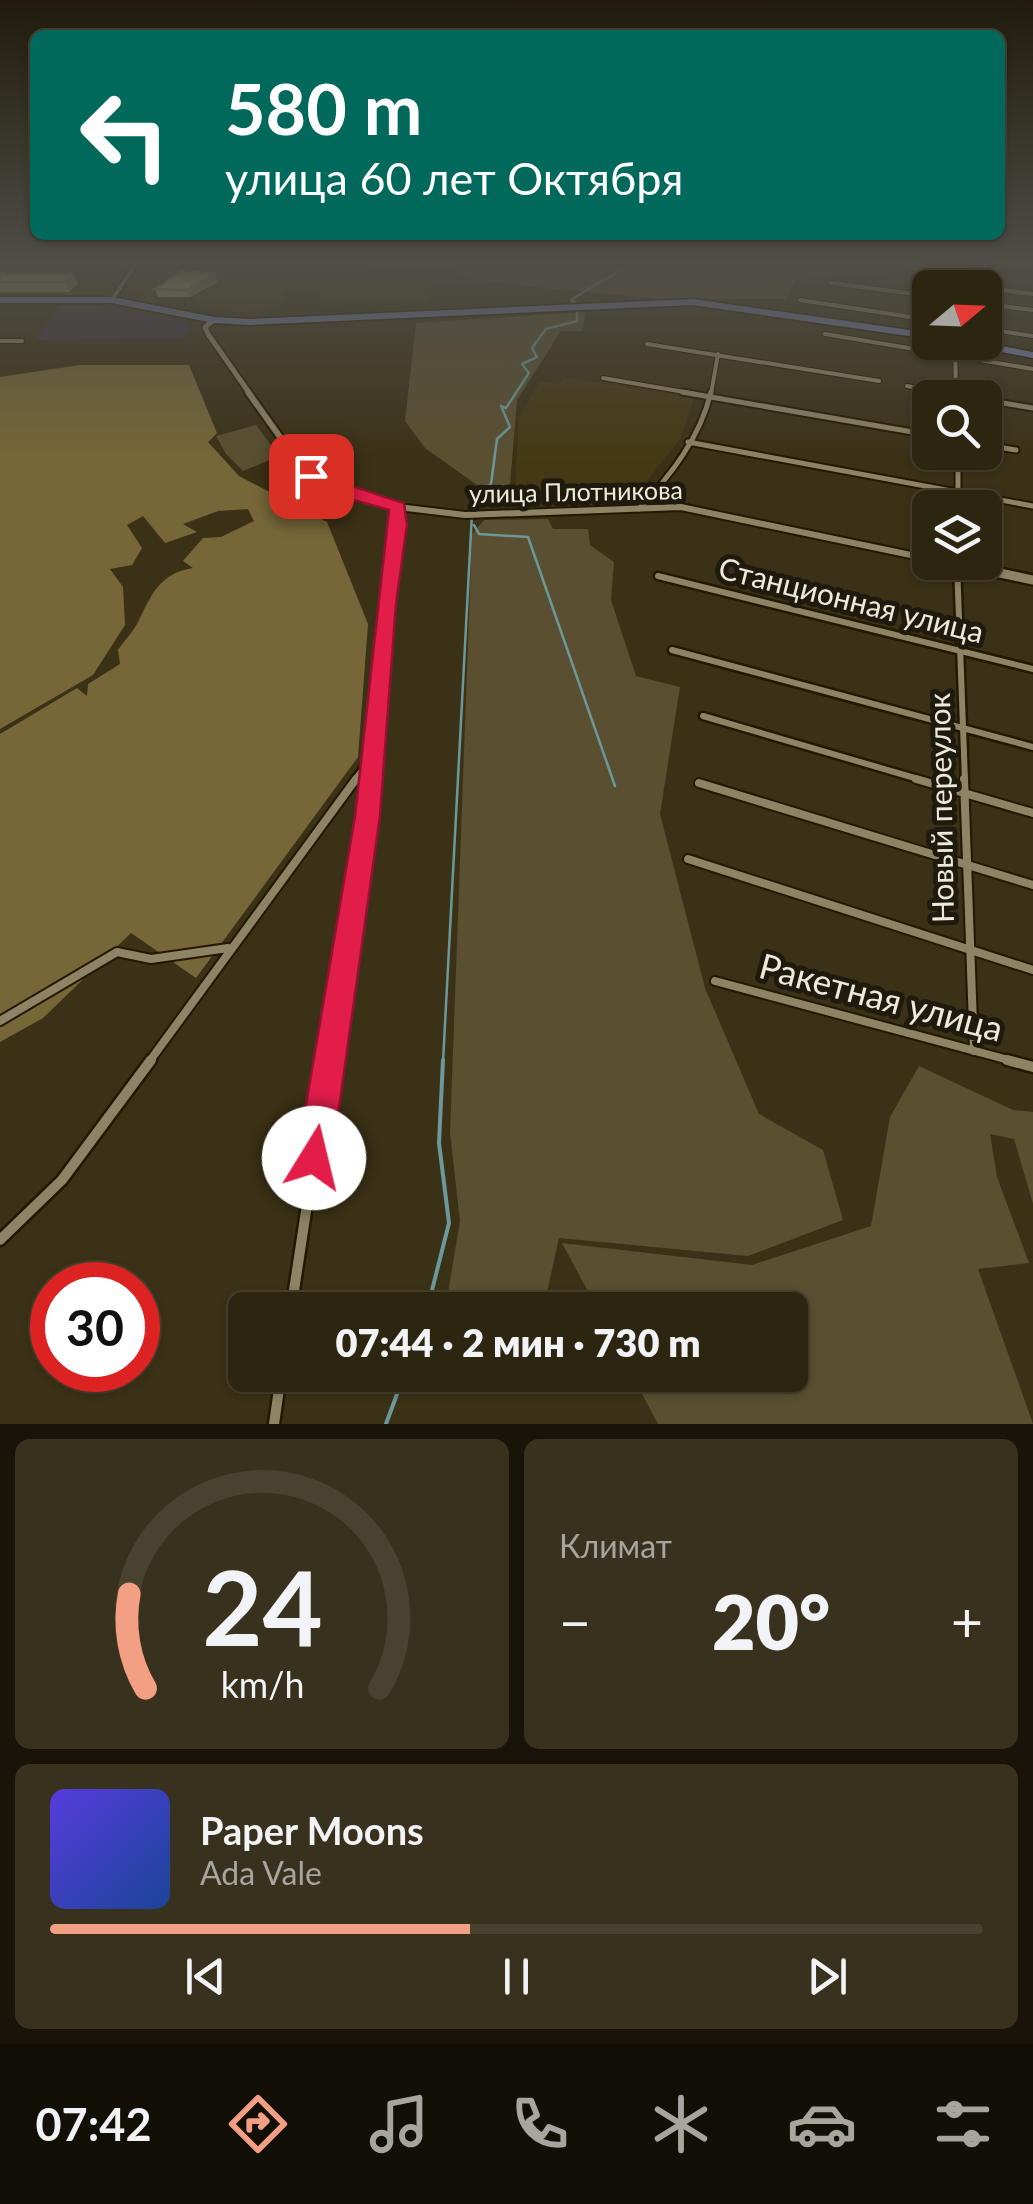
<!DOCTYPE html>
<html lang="ru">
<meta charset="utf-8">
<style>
:root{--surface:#2c2510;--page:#38311e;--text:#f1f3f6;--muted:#a6a59f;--line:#484230;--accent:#f39f84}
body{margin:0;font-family:Lato,sans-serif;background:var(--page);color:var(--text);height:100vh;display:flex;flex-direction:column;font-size:38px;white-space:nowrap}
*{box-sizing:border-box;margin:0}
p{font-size:32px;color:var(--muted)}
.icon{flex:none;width:55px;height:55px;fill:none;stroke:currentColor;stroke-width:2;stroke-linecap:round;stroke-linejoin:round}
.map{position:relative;height:1424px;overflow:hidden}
.details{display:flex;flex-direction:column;gap:15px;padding:15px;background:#181409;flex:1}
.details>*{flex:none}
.guide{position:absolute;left:30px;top:30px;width:975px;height:210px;border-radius:15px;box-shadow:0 2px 8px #0004,0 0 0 2px var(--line);background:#00695c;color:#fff;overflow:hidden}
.needle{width:65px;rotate:71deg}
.fabs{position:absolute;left:912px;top:270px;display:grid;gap:20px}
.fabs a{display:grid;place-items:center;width:90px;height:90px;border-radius:15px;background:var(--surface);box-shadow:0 2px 8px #0004,0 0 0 2px var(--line);font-size:50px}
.speed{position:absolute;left:30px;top:1262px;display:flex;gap:20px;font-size:50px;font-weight:700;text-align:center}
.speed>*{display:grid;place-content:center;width:130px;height:130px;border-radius:50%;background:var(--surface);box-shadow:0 2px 8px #0004,0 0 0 2px var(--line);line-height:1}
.speed .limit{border:15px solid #d22;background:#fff;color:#111}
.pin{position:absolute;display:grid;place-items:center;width:85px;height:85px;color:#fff;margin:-42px;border-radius:20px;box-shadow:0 5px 15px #0006}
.me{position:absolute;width:110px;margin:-55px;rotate:9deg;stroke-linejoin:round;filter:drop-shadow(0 0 8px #0008)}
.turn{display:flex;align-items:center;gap:35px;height:210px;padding:0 30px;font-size:45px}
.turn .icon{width:130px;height:130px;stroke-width:2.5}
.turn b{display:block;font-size:70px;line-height:85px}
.big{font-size:75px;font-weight:800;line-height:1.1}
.details .card{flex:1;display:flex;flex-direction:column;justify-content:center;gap:15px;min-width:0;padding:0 35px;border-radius:15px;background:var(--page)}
.details .dial{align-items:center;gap:0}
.dial svg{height:260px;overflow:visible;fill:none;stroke:var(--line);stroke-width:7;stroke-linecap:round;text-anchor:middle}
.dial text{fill:var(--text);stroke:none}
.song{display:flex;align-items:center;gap:30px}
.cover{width:120px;height:120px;border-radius:15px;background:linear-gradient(135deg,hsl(250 70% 55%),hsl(220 70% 35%))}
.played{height:10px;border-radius:5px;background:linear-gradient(90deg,var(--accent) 45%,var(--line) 45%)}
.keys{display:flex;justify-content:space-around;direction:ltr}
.heat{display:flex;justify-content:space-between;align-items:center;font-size:55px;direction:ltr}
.details .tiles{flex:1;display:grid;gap:15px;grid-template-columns:1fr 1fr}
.card:last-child{grid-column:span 2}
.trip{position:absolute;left:228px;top:1292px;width:580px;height:100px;border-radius:15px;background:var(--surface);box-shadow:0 2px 8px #0004,0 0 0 2px var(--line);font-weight:800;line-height:100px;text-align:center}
.tabs{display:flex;height:160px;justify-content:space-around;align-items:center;background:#120f06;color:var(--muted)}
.tabs .icon{width:70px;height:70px}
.tabs .selected{color:var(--accent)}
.tabs b{font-size:45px;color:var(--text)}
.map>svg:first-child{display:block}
</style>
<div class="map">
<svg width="1033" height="1424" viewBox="0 0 1033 1424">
<rect width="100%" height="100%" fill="#3b3116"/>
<path fill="#423442" d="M 62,305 L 99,305 L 182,320 L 191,330 L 184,338 L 35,340 Z"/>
<path fill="#453915" d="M 0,262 L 128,262 L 110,293 L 101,295 L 0,294 Z
M 142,262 L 294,262 L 435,278 L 428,301 L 323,305 L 318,304 L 320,290 L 286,291 L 279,310 L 238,312 L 201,305 L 194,302 L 198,298 L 175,295 L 162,304 L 142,300 L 146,296 L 143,293 L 127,291 L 137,279 L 132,278 Z
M 564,377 L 694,398 L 681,438 L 633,498 L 515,504 L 518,418 L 540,381 L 560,384 Z"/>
<path fill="#5a4f30" d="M 440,262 L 631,262 L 628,268 L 746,262 L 986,262 L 960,268 L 797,278 L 786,299 L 656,299 L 526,286 L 469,279 Z
M 585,312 L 583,331 L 561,331 L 517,400 L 510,485 L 477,485 L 425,448 L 405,421 L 416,323 Z
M 256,425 L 279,456 L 243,471 L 226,454 L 216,436 Z
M 548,519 L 553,529 L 588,529 L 590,545 L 614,562 L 611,600 L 636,676 L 680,687 L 660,814 L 705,988 L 759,1114 L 823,1150 L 843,1220 L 748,1256 L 559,1238 L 543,1310 L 445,1310 L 460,1221 L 450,1133 L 472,534 L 484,520 Z
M 919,1066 L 1013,1110 L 1033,1112 L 1033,1204 L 1014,1139 L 990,1134 L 997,1177 L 1029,1263 L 978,1269 L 1033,1424 L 658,1424 L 632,1375 L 790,1375 L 790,1310 L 598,1310 L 562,1243 L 752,1265 L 871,1226 L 890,1117 Z"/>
<path fill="#776738" d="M 80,365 L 189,365 L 217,433 L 208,442 L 239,476 L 327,522 L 368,624 L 358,757 L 196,978 L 131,933 L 43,1018 L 0,1042 L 0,734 L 77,688 L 87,696 L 88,684 L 120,664 L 118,650 C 124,641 133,632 138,622 C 151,596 159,573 193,568 L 183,561 L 203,538 L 221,537 L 254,521 L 248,509 L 218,511 L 183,524 L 197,532 L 165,543 L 143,516 L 127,525 L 142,548 L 132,565 L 110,569 L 123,587 L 125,625 L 93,675 L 0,729 L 0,377 Z"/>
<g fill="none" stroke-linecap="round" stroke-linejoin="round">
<path stroke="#6b9898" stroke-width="2.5" d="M 586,290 L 632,264
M 576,303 L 571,300 L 584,292
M 474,525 L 479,534 L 528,537 L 615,786
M 443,1062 L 473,494 L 491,484 L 497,439 L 510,427 L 501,406 L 506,408 L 529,373 L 522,364 L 537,357 L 532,348 L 546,329 L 577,321 L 577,310"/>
<path stroke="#6b9898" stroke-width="4" d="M 427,1310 L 449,1223 L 439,1143 L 443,1060
M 386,1424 L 404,1375"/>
<g stroke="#221900" stroke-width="6">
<path id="street-far4" d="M 915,278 L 984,288
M 831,283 L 930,296
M 985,288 L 1033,294
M 112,300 L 137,262
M 800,300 L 930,320
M 985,304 L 1033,310
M 985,329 L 1033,336
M 825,334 L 1033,369
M 0,341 L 22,341
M 955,342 L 956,394
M 647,344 L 879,381
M 603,378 L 696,394
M 907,386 L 951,394
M 711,394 L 718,354"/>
</g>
<g stroke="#221900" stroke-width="9">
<path id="street-far3" d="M 682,392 L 930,435
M 938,392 L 971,398
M 956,392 L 956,396
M 985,400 L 1033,408
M 688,442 L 1033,506
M 985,445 L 1016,450
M 958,452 L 958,508
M 639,509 C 671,475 700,438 711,392
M 392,563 L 398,507"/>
</g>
<g stroke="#221900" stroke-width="11">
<path id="street-far2" d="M 957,564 L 965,781
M 658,576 L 1033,669
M 672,650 L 1033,747
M 703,716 L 925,781
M 354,781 L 375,753
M 370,781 L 393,561"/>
</g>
<g stroke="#221900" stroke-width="12">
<path id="street-far1" d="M 916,779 L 1033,813
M 964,779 L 974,1051
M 699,783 L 1033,885
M 688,859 L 1033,970
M 715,981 L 1016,1062
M 0,1021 L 117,952 L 151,959 L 228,948
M 149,1062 L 356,779
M 329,1062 L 371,779"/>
</g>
<g stroke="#221900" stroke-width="15">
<path id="street" d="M 1007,1060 L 1033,1067
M 0,1240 L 62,1180 L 151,1060
M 291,1310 L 329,1060
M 274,1424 L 281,1375"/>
</g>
<g stroke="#221900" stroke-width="8">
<path id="secondary-far2" d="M 214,320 L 205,327 L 208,334 L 250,394"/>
</g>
<g stroke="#221900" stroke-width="10">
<path id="secondary-far1" d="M 248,392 L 302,468 L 317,481 L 398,507 L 465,515 L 681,507 L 930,559
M 949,562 L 955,563"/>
</g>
<g stroke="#221900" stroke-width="14">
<path id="secondary" d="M 949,562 L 1033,580"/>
</g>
<g stroke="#221900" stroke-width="9">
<path id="primary" d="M 0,300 L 112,300 L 214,320 L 250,322 L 693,302 L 930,336
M 965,342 L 1033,355"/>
</g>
<use href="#street-far4" stroke="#8e8365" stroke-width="4"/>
<use href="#street-far3" stroke="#8e8365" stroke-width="5"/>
<use href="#street-far2" stroke="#8e8365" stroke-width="6"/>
<use href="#street-far1" stroke="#8e8365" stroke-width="8"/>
<use href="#street" stroke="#8e8365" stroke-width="10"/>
<use href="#secondary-far2" stroke="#8e8365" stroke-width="5"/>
<use href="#secondary-far1" stroke="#8e8365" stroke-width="6"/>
<use href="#secondary" stroke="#8e8365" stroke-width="9"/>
<use href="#primary" stroke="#747ead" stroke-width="6"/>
</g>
<path fill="#b3a379" d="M 0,273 L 78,283 L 69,292 L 0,292 Z
M 215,274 L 217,282 L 190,297 L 158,297 L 155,289 Z"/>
<path fill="#928563" d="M 73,273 L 78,283 L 69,292 L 65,282 Z
M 215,274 L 217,282 L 190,297 L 187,290 Z"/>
<path fill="#d0be8d" stroke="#928563" stroke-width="2.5" d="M 183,270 L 215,274 L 187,290 L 155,289 Z
M 0,273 L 73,273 L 65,282 L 0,282 Z"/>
<linearGradient id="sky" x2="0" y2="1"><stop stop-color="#201b0c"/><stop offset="0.57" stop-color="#4f4e47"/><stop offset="1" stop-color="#4f4e47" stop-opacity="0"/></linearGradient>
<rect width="1033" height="461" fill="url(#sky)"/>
<path fill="#e11d48" stroke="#92132f" stroke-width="2.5" d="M 305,473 C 316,472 385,498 404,503 L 407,525 L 396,604 L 380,816 L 332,1158 L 327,1170 L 314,1175 L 302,1170 L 297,1158 L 355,816 L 389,510 L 336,495 L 305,480 Z"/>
<g text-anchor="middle" stroke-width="10" stroke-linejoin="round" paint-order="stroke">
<g font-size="25" fill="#eee9d8" stroke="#1e1a0e">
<text transform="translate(576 492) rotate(-1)" y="9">улица Плотникова</text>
</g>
<g font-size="30" fill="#eee9d8" stroke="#1e1a0e">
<text transform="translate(851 601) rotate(14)" y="10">Станционная улица</text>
<text transform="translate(942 808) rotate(-91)" y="10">Новый переулок</text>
</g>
<g font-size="35" fill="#eee9d8" stroke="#1e1a0e">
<text transform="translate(881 998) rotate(15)" y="12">Ракетная улица</text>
</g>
</g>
</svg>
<div class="fabs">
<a><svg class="needle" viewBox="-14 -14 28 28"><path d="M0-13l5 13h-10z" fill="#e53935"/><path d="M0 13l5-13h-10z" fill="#a6a59f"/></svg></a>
<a><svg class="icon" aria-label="search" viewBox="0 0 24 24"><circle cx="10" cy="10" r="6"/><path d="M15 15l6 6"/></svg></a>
<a><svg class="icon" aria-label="layers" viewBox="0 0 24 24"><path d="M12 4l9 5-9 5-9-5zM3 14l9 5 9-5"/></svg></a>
</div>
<div class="speed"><div class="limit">30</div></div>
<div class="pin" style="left:311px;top:476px;background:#d93025"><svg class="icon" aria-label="arrive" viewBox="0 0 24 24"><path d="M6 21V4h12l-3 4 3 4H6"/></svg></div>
<svg class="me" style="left:314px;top:1158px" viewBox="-20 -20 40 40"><circle r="19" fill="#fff"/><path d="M0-13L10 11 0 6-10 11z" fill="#e11d48"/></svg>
<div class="trip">07:44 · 2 мин · 730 m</div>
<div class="guide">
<div class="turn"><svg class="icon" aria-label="left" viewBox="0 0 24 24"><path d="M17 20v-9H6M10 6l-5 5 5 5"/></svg><div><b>580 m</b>улица 60 лет Октября</div></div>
</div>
</div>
<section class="details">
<div class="tiles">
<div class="card dial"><svg viewBox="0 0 100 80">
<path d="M14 69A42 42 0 1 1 86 69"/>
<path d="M14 69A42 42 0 0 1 9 40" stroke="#f39f84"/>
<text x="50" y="56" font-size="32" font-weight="700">24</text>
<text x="50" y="72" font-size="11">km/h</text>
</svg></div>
<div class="card"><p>Климат</p>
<div class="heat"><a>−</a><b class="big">20°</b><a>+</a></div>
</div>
<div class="card">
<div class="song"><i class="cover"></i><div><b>Paper Moons</b><p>Ada Vale</p></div></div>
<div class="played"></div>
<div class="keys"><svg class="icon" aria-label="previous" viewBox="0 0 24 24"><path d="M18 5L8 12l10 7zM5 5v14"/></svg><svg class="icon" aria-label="pause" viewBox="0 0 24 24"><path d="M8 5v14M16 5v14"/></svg><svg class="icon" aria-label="next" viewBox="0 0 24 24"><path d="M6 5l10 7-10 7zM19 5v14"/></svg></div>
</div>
</div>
</section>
<nav class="tabs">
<b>07:42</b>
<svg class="icon selected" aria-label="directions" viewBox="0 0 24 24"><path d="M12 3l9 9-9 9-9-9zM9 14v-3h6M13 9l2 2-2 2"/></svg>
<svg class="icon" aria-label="music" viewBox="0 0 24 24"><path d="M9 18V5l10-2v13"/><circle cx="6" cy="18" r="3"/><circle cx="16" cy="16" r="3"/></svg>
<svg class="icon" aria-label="phone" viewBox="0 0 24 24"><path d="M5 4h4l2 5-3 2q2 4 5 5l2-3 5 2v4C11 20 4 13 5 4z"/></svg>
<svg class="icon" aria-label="climate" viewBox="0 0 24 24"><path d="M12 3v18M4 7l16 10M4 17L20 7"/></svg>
<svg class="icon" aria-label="car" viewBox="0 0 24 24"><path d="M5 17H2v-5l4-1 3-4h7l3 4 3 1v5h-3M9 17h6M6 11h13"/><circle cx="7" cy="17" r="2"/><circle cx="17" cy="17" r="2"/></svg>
<svg class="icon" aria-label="filters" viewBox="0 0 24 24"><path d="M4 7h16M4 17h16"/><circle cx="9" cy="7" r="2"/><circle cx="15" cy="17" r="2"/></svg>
</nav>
